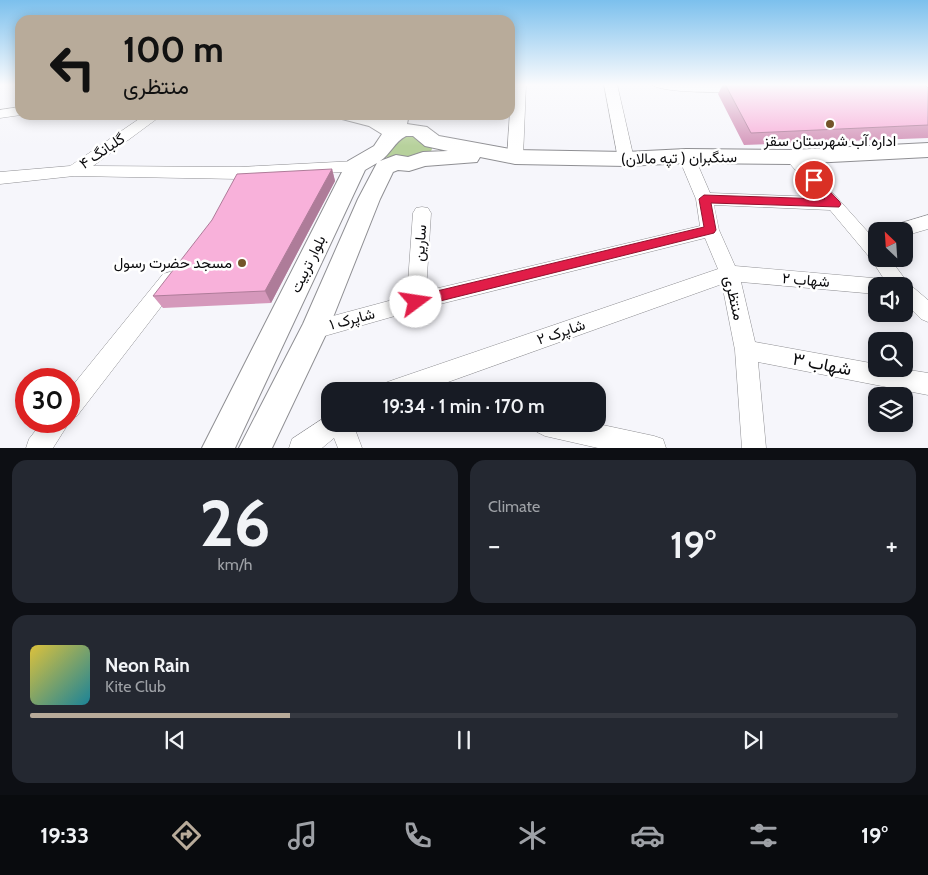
<!DOCTYPE html>
<meta charset="utf-8">
<style>
:root{--surface:#171b24;--page:#242831;--text:#f1f3f6;--muted:#9ea1a6;--line:#363941;--accent:#b8ab9a}
body{margin:0;font-family:Cabin,Vazirmatn,sans-serif;background:var(--page);color:var(--text);height:100vh;display:flex;flex-direction:column;font-size:19px;white-space:nowrap}
*{box-sizing:border-box;margin:0}
p{font-size:16px;color:var(--muted)}
.icon{flex:none;width:28px;height:28px;fill:none;stroke:currentColor;stroke-width:2;stroke-linecap:round;stroke-linejoin:round}
.map{position:relative;height:448px;overflow:hidden}
.details{display:flex;flex-direction:column;gap:12px;padding:12px;background:#0d0f14;flex:1}
.details>*{flex:none}
.guide{position:absolute;left:15px;top:15px;width:500px;height:105px;border-radius:15px;box-shadow:0 2px 12px #0003;background:#b8ab9a;color:#111;overflow:hidden}
.needle{width:32px;rotate:335deg}
.tools{position:absolute;left:868px;top:222px;display:grid;gap:10px}
.tools a{display:grid;place-items:center;width:45px;height:45px;border-radius:10px;background:var(--surface);box-shadow:0 2px 12px #0003;font-size:25px}
.speed{position:absolute;left:15px;top:368px;display:flex;gap:10px;font-size:25px;font-weight:700;text-align:center}
.speed>*{display:grid;place-content:center;width:65px;height:65px;border-radius:50%;background:var(--surface);box-shadow:0 2px 12px #0003;line-height:1}
.speed .limit{border:8px solid #d22;background:#fff;color:#111}
.pin{position:absolute;display:grid;place-items:center;width:42px;height:42px;color:#fff;margin:-21px;border:2px solid #fff;border-radius:50%;box-shadow:0 1px 5px #0007}
.me{position:absolute;width:55px;margin:-28px;rotate:76deg;stroke-linejoin:round;filter:drop-shadow(0 0 4px #0008)}
.turn{display:flex;align-items:center;gap:18px;height:105px;padding:0 25px;font-size:22px}
.turn .icon{width:65px;height:65px;stroke-width:2.5}
.turn b{display:block;font-size:35px;line-height:42px}
.big{font-size:38px;font-weight:600;line-height:1.1}
.details .card{flex:1;display:flex;flex-direction:column;justify-content:center;gap:8px;min-width:0;padding:0 18px;border-radius:15px;background:var(--page)}
.details .dial{align-items:center;gap:0}
.dial b{font-size:65px;line-height:1}
.song{display:flex;align-items:center;gap:15px}
.cover{width:60px;height:60px;border-radius:8px;background:linear-gradient(135deg,hsl(50 70% 55%),hsl(190 70% 35%))}
.played{height:5px;border-radius:2px;background:linear-gradient(90deg,var(--accent) 30%,var(--line) 30%)}
.keys{display:flex;justify-content:space-around;direction:ltr}
.heat{display:flex;justify-content:space-between;align-items:center;font-size:28px;direction:ltr}
.details .tiles{flex:1;display:grid;gap:12px;grid-template-columns:1fr 1fr}
.card:last-child{grid-column:span 2}
.trip{position:absolute;left:321px;top:382px;width:285px;height:50px;border-radius:15px;background:var(--surface);box-shadow:0 2px 12px #0003;font-weight:600;line-height:50px;text-align:center}
.tab-bar{display:flex;height:80px;justify-content:space-around;align-items:center;background:#090b0e;color:var(--muted)}
.tab-bar .icon{width:35px;height:35px}
.tab-bar .selected{color:var(--accent)}
.tab-bar b{font-size:22px;color:var(--text)}
.map>svg:first-child{display:block}
</style>
<div class="map">
<svg width="928" height="448" viewBox="0 0 928 448">
<rect width="100%" height="100%" fill="#f6f6fb"/>
<path fill="#b7d19c" d="M 403,130 L 433,143 C 432,166 404,159 388,159 L 384,155 Z"/>
<g fill="none" stroke-linecap="round" stroke-linejoin="round">
<g stroke="#8f8f93" stroke-width="1">
<path id="street" d="M 512,84 L 526,84 L 523,157 L 520,161 L 515,162 L 510,161 L 507,157 Z
M 604,84 L 617,84 L 634,159 L 632,163 L 626,164 L 620,163 L 618,159 Z
M 651,84 L 744,84 L 751,88 L 744,92 C 728,92 660,94 651,84 Z
M 20,107 L 21,115 L 0,118 L 0,110 Z
M 145,115 L 162,115 L 93,166 L 239,167 L 356,161 L 362,162 L 364,166 L 362,170 L 356,171 L 239,179 L 74,176 L 0,184 L 0,172 L 70,166 Z
M 686,151 L 691,152 L 694,156 L 710,193 L 819,197 L 784,157 L 787,153 L 792,152 L 797,153 L 876,241 L 876,259 L 890,259 L 908,283 L 928,300 L 928,322 L 921,319 L 904,302 L 904,286 L 876,286 L 876,294 L 741,282 L 755,342 L 876,364 L 876,369 L 903,369 L 928,373 L 928,395 L 758,362 L 766,448 L 742,448 L 735,350 L 722,284 L 423,391 L 382,391 L 385,383 L 393,380 L 718,269 L 705,238 L 416,310 L 314,339 L 307,337 L 304,330 L 307,323 L 407,296 L 413,213 L 416,208 L 422,207 L 428,208 L 431,213 L 426,291 L 700,226 L 696,199 L 678,156 L 681,152 ZM 714,205 L 830,210 L 871,259 L 884,279 L 735,266 L 719,230 Z
M 928,215 L 928,229 L 904,236 L 904,231 L 888,231 L 891,226 Z
M 170,272 L 177,274 L 180,280 L 177,286 L 77,416 L 69,419 L 70,421 L 53,448 L 26,448 L 29,439 L 43,421 L 69,421 L 69,390 L 163,274 Z
M 330,414 L 330,424 L 353,424 L 362,448 L 338,448 L 334,438 L 322,448 L 289,448 L 292,439 Z
M 533,424 L 598,424 L 654,436 L 663,439 L 666,448 L 598,448 L 545,436 L 537,432 Z"/>
</g>
<g stroke="#8f8f93" stroke-width="2">
<path id="secondary" d="M 339,115 L 373,115 L 388,120 L 391,115 L 405,115 L 408,119 L 407,124 L 427,127 L 439,136 L 515,150 L 626,152 L 686,149 L 792,150 L 928,143 L 928,157 L 792,164 L 686,163 L 626,166 L 515,164 L 480,157 L 477,162 L 425,166 L 409,171 L 398,170 L 393,172 L 380,199 L 328,330 L 272,448 L 239,448 L 303,324 L 358,199 L 377,163 L 365,170 L 235,448 L 202,448 L 345,166 L 348,161 L 374,146 L 382,134 L 369,126 L 342,119 ZM 406,136 L 413,136 L 425,146 L 448,151 L 423,152 L 408,157 L 396,155 L 380,161 C 391,154 394,142 406,136 Z"/>
</g>
<use href="#street" fill="#fff" fill-rule="evenodd"/>
<use href="#secondary" fill="#fff" fill-rule="evenodd"/>
</g>
<path fill="#d598bb" d="M 723,84 L 928,88 L 928,138 L 744,145 L 718,94 Z
M 332,169 L 335,181 L 271,303 L 163,308 L 153,296 Z"/>
<path fill="#ae7c99" d="M 332,169 L 335,181 L 271,303 L 265,291 Z"/>
<path fill="#f8b1da" stroke="#ae7c99" d="M 725,84 L 924,84 L 928,88 L 928,125 L 751,133 Z
M 332,169 L 265,291 L 153,296 L 212,220 L 237,174 Z"/>
<linearGradient id="sky" x2="0" y2="1"><stop stop-color="#7cc0ed"/><stop offset="0.58" stop-color="#fbfbfd"/><stop offset="1" stop-color="#fbfbfd" stop-opacity="0"/></linearGradient>
<rect width="928" height="146" fill="url(#sky)"/>
<path fill="#e11d48" stroke="#92132f" d="M 814,177 L 817,178 L 839,201 L 841,204 L 839,207 L 711,203 L 716,230 L 714,233 L 416,307 L 412,306 L 410,302 L 412,298 L 416,296 L 704,227 L 699,199 L 704,195 L 825,199 L 808,180 Z"/>
<g fill="#735429" stroke="#fff" stroke-width="2">
<circle cx="830" cy="124" r="5"/>
<circle cx="242" cy="263" r="5"/>
</g>
<g text-anchor="middle" stroke-width="5" stroke-linejoin="round" paint-order="stroke">
<g font-size="15" fill="#0b0b0d" stroke="#fff">
<text x="830" y="146">اداره آب شهرستان سقز</text>
<text x="232" y="268" text-anchor="end">مسجد حضرت رسول</text>
</g>
<g font-size="15" fill="#0b0b0d" stroke="#fff">
<text transform="translate(102 151) rotate(-34)" y="5">گلبانگ ۴</text>
<text transform="translate(679 158) rotate(-1)" y="5">سنگبران ( تپه مالان)</text>
<text transform="translate(420 243) rotate(-86)" y="5">سارین</text>
<text transform="translate(308 264) rotate(-64)" y="5">بلوار تربیت</text>
<text transform="translate(806 280) rotate(5)" y="5">شهاب ۲</text>
<text transform="translate(734 298) rotate(77)" y="5">منتظری</text>
<text transform="translate(352 319) rotate(-15)" y="5">شاپرک ۱</text>
<text transform="translate(561 332) rotate(-19)" y="5">شاپرک ۲</text>
</g>
<g font-size="18" fill="#0b0b0d" stroke="#fff">
<text transform="translate(822 364) rotate(11)" y="6">شهاب ۳</text>
</g>
</g>
</svg>
<div class="tools">
<a><svg class="needle" viewBox="-14 -14 28 28"><path d="M0-13l5 13h-10z" fill="#e53935"/><path d="M0 13l5-13h-10z" fill="#9ea1a6"/></svg></a>
<a><svg class="icon" aria-label="sound" viewBox="0 0 24 24"><path d="M4 9h4l5-4v14l-5-4H4zM17 9q2 3 0 6"/></svg></a>
<a><svg class="icon" aria-label="search" viewBox="0 0 24 24"><circle cx="10" cy="10" r="6"/><path d="M15 15l6 6"/></svg></a>
<a><svg class="icon" aria-label="layers" viewBox="0 0 24 24"><path d="M12 4l9 5-9 5-9-5zM3 14l9 5 9-5"/></svg></a>
</div>
<div class="speed"><div class="limit">30</div></div>
<div class="pin" style="left:814px;top:180px;background:#d93025"><svg class="icon" aria-label="arrive" viewBox="0 0 24 24"><path d="M6 21V4h12l-3 4 3 4H6"/></svg></div>
<svg class="me" style="left:416px;top:302px" viewBox="-20 -20 40 40"><circle r="19" fill="#fff"/><path d="M0-13L10 11 0 6-10 11z" fill="#e11d48"/></svg>
<div class="trip">19:34 · 1 min · 170 m</div>
<div class="guide">
<div class="turn"><svg class="icon" aria-label="left" viewBox="0 0 24 24"><path d="M17 20v-9H6M10 6l-5 5 5 5"/></svg><div><b>100 m</b>منتظری</div></div>
</div>
</div>
<section class="details">
<div class="tiles">
<div class="card dial"><b>26</b><p>km/h</p></div>
<div class="card"><p>Climate</p>
<div class="heat"><a>−</a><b class="big">19°</b><a>+</a></div>
</div>
<div class="card">
<div class="song"><i class="cover"></i><div><b>Neon Rain</b><p>Kite Club</p></div></div>
<div class="played"></div>
<div class="keys"><svg class="icon" aria-label="previous" viewBox="0 0 24 24"><path d="M18 5L8 12l10 7zM5 5v14"/></svg><svg class="icon" aria-label="pause" viewBox="0 0 24 24"><path d="M8 5v14M16 5v14"/></svg><svg class="icon" aria-label="next" viewBox="0 0 24 24"><path d="M6 5l10 7-10 7zM19 5v14"/></svg></div>
</div>
</div>
</section>
<nav class="tab-bar">
<b>19:33</b>
<svg class="icon selected" aria-label="directions" viewBox="0 0 24 24"><path d="M12 3l9 9-9 9-9-9zM9 14v-3h6M13 9l2 2-2 2"/></svg>
<svg class="icon" aria-label="music" viewBox="0 0 24 24"><path d="M9 18V5l10-2v13"/><circle cx="6" cy="18" r="3"/><circle cx="16" cy="16" r="3"/></svg>
<svg class="icon" aria-label="phone" viewBox="0 0 24 24"><path d="M5 4h4l2 5-3 2q2 4 5 5l2-3 5 2v4C11 20 4 13 5 4z"/></svg>
<svg class="icon" aria-label="climate" viewBox="0 0 24 24"><path d="M12 3v18M4 7l16 10M4 17L20 7"/></svg>
<svg class="icon" aria-label="car" viewBox="0 0 24 24"><path d="M5 17H2v-5l4-1 3-4h7l3 4 3 1v5h-3M9 17h6M6 11h13"/><circle cx="7" cy="17" r="2"/><circle cx="17" cy="17" r="2"/></svg>
<svg class="icon" aria-label="filters" viewBox="0 0 24 24"><path d="M4 7h16M4 17h16"/><circle cx="9" cy="7" r="2"/><circle cx="15" cy="17" r="2"/></svg>
<b>19°</b>
</nav>
